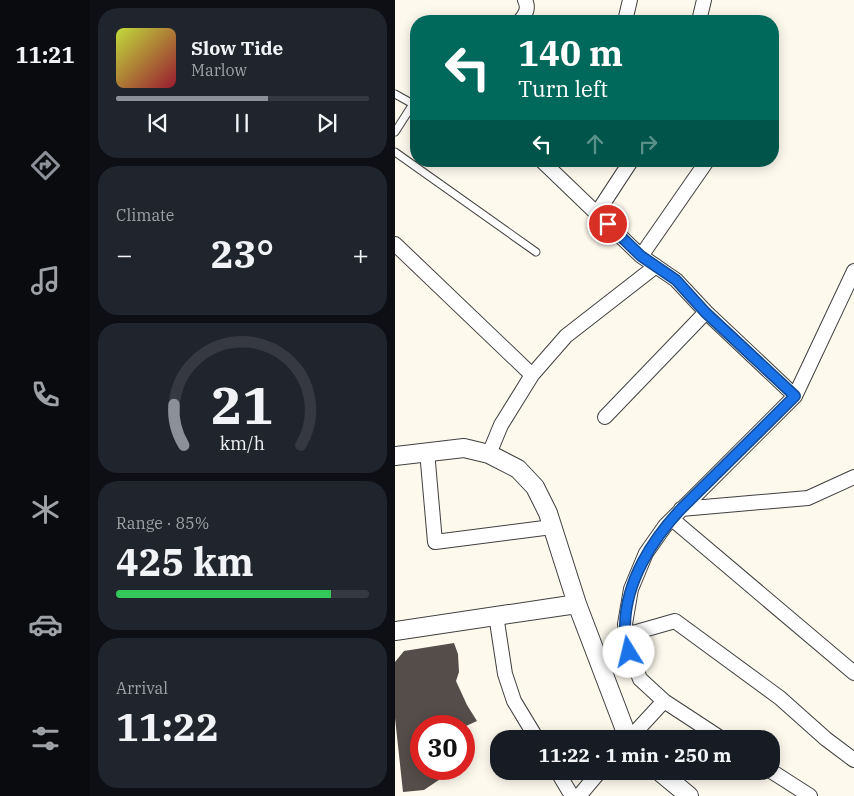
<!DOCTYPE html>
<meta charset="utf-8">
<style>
:root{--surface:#171b24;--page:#20242c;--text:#f1f3f6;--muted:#9ea1a6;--line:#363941;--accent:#8c9099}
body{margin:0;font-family:"IBM Plex Serif",serif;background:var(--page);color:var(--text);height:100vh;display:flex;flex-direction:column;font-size:19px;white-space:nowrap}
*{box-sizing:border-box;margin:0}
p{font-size:16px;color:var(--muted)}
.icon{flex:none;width:28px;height:28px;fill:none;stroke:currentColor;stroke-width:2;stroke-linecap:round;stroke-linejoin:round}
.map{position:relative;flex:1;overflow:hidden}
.drawer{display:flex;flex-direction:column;gap:8px;padding:8px;background:#0d0f14;width:305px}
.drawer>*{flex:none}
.hud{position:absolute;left:15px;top:15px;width:369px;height:152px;border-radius:20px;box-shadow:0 2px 12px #0003;background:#00695c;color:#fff;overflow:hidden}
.speed{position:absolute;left:15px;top:715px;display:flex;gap:10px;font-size:25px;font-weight:700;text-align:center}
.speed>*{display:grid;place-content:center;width:65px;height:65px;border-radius:50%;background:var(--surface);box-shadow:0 2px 12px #0003;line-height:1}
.speed .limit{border:8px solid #d22;background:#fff;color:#111}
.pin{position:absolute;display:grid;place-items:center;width:42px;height:42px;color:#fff;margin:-21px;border:2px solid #fff;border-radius:50%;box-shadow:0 1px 5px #0007}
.me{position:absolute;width:55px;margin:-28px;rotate:351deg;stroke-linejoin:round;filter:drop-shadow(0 0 4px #0008)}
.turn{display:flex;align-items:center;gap:18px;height:105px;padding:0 25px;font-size:22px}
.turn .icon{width:65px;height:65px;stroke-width:2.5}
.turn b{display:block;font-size:35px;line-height:42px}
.lanes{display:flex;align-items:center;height:48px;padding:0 25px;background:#0003;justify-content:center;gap:25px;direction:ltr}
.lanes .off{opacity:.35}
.big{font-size:38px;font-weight:700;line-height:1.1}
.drawer .card{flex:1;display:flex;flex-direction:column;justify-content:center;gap:8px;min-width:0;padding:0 18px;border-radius:20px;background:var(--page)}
.drawer .dial{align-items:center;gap:0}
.dial svg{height:130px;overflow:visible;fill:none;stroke:var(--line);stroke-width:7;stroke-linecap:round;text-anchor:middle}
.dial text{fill:var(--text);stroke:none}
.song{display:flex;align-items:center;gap:15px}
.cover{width:60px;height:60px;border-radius:8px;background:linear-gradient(135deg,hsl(70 70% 55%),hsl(350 70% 35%))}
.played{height:5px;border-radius:2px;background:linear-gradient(90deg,var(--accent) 60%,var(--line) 60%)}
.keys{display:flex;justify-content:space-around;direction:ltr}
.heat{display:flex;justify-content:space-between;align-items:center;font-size:28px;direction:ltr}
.charge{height:8px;border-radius:4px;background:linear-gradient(90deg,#34c759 85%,var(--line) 0)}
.trip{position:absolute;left:95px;top:730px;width:290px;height:50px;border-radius:20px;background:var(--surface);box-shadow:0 2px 12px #0003;font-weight:700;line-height:50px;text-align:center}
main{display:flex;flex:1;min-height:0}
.dock{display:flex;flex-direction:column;width:90px;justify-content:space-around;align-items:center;background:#090b0e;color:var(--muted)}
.dock .icon{width:35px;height:35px}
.dock .current{color:var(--accent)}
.dock b{font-size:22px;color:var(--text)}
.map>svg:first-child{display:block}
</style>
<main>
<nav class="dock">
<b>11:21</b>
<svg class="icon current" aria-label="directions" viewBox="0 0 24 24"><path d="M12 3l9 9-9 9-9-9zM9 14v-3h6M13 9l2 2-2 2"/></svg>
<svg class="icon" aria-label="music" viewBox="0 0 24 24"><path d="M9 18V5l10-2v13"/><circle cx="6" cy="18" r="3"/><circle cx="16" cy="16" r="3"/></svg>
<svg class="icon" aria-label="phone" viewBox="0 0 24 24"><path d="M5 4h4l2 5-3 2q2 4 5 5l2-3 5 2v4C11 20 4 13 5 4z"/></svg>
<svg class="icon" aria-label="climate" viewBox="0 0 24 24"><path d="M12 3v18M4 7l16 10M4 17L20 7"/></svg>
<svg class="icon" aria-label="car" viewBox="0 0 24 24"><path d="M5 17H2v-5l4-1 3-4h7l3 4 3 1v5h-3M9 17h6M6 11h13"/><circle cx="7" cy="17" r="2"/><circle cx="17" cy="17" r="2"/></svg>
<svg class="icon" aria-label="filters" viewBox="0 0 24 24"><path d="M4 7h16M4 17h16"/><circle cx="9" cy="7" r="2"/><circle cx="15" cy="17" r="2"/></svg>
</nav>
<section class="drawer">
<div class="card">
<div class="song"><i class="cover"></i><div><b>Slow Tide</b><p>Marlow</p></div></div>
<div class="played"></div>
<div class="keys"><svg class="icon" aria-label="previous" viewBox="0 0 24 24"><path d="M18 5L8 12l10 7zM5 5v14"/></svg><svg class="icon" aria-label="pause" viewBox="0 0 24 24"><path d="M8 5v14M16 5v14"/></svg><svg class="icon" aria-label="next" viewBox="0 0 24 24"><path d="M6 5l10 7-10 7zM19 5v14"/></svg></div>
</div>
<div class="card"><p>Climate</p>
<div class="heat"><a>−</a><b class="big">23°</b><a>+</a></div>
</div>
<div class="card dial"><svg viewBox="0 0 100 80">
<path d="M14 69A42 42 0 1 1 86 69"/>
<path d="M14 69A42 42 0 0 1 8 44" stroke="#8c9099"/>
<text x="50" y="56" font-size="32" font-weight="700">21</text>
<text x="50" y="72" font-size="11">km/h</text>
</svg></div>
<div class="card"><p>Range · 85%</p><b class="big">425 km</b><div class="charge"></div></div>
<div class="card"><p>Arrival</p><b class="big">11:22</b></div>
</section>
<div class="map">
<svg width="459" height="796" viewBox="0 0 459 796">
<rect width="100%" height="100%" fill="#fef9ed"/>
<path fill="#554d49" d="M 59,643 L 63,654 L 64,672 L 61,681 L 72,705 L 82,721 L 71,726 L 26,726 L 26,769 L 60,769 L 29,790 L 8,792 L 0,718 L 0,662 L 9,651 Z"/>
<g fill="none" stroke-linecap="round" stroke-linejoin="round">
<g stroke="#404040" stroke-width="9">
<path id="service" d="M 0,94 L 18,104 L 0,132
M 0,152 L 141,252"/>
</g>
<g stroke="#404040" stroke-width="16">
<path id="minor" d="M 125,21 C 131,14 134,8 130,0
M 230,21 L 235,0
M 304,21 L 309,0
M 147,161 L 246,256 L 281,280 L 311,312 L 400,396
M 202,213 L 236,161
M 0,244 L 137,375
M 246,256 L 312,161
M 210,417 L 311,312
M 32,451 L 40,542 L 157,527
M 94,454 L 106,425 L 137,375 L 171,336 L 261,266
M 286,509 L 413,498 L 459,477
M 277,519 L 459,673
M 101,615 L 110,674 L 119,701 L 142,739
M 231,635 L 280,621 L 385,698 L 431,739 L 459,760
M 234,739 L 269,701
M 327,739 L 269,701 L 245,679 L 235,652 L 231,635 L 230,624 L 236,589 L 251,553 L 270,526 L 400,396 L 459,271
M 162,771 L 177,796
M 376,771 L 415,796
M 184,796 L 205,771"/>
</g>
<g stroke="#404040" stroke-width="20">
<path id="tertiary" d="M 0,456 L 69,448 L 94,454 L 123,469 L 140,487 L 153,513 L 182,604 L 230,730 L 232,739
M 0,631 L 182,604
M 264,771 L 294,796"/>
</g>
<use href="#service" stroke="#fff" stroke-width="7"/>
<use href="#minor" stroke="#fff" stroke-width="14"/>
<use href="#tertiary" stroke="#fff" stroke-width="18"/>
</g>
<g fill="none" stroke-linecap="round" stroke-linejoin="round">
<g stroke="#114b97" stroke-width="12">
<path id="route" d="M 213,224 L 246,256 L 281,280 L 310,312 L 400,396 L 286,509 C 257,540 231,581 230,625 C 230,634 233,643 234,652"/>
</g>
<use href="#route" stroke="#1a73e8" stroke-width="9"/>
</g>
</svg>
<div class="speed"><div class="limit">30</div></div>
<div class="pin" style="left:213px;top:224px;background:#d93025"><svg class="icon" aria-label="arrive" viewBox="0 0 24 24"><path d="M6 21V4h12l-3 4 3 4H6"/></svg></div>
<svg class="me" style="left:234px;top:652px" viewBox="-20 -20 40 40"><circle r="19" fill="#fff"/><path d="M0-13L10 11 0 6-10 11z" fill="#1a73e8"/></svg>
<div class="trip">11:22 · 1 min · 250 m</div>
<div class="hud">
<div class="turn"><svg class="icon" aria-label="left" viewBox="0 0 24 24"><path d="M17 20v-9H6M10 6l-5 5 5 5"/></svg><div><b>140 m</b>Turn left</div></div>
<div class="lanes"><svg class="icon" aria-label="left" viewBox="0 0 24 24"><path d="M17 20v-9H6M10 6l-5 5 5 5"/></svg><svg class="icon off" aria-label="ahead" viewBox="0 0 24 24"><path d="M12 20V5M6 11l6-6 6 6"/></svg><svg class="icon off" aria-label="right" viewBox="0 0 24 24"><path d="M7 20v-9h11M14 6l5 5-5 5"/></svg></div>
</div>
</div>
</main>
